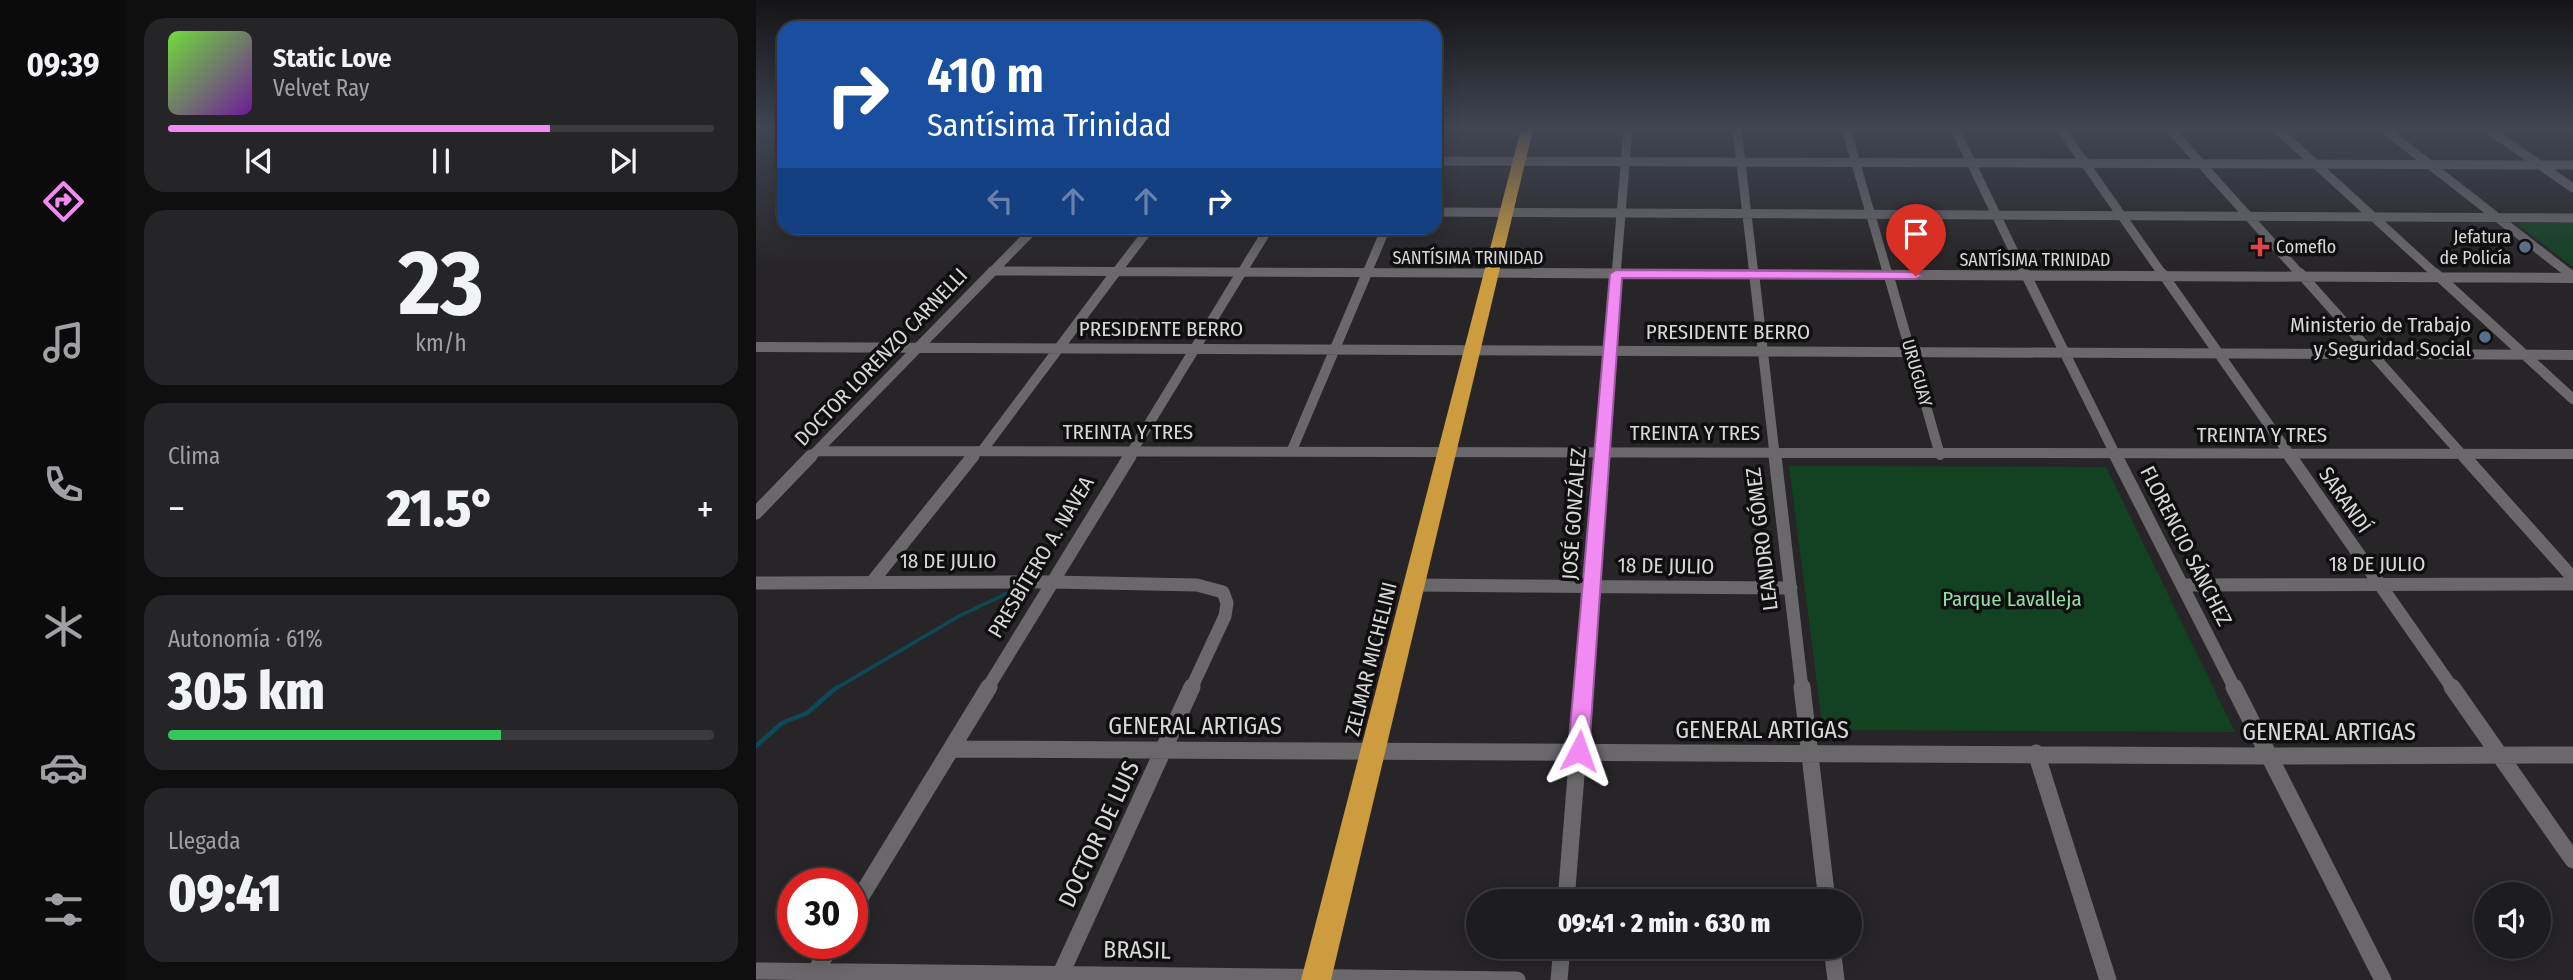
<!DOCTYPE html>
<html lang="es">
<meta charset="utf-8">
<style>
:root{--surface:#1d1c1e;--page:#252527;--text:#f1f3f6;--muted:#a0a1a4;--line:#3b3a3c;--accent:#f28af3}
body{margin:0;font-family:"Fira Sans Condensed",sans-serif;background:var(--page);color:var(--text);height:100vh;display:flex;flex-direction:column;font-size:26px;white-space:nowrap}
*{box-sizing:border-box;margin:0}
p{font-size:23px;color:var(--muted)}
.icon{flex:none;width:38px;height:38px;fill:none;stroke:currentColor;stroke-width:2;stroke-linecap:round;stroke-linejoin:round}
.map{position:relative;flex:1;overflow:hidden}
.panel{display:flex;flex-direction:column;gap:18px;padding:18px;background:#100f10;width:630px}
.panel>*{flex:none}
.top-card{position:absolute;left:21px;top:21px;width:665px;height:214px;border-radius:21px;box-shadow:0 4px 18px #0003,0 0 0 2px var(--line);background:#1a4fa0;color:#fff;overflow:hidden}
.controls{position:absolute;left:1718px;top:882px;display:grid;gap:14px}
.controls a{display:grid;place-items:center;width:77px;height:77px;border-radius:50%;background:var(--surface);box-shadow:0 4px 18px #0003,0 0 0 2px var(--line);font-size:35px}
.speed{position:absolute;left:21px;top:868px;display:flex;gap:14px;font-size:35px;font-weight:700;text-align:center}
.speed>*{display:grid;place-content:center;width:91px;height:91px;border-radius:50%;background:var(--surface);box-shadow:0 4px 18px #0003,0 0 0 2px var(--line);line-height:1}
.speed .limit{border:10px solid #d22;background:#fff;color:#111}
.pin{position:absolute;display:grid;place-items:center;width:60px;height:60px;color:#fff;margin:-72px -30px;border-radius:50% 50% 50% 0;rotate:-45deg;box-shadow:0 0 7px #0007}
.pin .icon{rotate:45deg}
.me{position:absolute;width:77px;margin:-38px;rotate:4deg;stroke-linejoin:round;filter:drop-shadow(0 0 5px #0008)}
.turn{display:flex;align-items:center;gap:24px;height:147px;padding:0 35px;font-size:32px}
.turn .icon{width:91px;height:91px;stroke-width:2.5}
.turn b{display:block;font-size:49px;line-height:60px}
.lanes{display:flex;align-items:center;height:66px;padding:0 35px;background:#0003;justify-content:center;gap:35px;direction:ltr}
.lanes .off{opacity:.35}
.big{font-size:52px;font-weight:800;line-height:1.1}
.panel .tile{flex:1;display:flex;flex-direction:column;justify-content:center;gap:10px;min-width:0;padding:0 24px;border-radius:21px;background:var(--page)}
.panel .dial{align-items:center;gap:0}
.dial b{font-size:91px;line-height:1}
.song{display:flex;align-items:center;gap:21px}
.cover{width:84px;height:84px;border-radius:10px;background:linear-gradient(135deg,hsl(100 70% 55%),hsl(280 70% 35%))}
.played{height:7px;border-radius:4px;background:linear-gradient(90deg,var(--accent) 70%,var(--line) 70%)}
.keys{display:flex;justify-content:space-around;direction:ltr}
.heat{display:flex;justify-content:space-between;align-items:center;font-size:38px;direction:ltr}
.charge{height:10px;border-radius:5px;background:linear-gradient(90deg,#34c759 61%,var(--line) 0)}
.trip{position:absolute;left:710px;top:889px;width:396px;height:70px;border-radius:35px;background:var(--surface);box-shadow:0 4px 18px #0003,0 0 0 2px var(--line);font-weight:800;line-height:70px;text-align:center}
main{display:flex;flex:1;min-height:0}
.dock{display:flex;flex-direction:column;width:126px;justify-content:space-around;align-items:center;background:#0c0b0c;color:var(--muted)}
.dock .icon{width:49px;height:49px}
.dock .current{color:var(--accent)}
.dock b{font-size:32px;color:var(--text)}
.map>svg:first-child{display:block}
</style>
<main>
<nav class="dock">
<b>09:39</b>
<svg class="icon current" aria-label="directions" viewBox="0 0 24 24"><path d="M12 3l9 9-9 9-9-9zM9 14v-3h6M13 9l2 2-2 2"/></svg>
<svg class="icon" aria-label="music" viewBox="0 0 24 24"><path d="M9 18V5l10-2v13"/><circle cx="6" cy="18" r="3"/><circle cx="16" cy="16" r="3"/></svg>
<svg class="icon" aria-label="phone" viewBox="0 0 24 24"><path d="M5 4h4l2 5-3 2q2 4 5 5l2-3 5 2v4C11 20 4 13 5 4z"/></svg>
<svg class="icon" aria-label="climate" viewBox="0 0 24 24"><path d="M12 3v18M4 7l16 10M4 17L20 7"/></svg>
<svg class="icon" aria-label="car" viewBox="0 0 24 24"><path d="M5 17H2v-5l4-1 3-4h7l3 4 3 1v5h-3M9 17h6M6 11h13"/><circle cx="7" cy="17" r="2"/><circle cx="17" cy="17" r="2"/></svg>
<svg class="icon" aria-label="filters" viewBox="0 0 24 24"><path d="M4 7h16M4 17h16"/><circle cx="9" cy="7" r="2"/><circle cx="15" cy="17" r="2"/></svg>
</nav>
<section class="panel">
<div class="tile">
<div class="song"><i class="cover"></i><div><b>Static Love</b><p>Velvet Ray</p></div></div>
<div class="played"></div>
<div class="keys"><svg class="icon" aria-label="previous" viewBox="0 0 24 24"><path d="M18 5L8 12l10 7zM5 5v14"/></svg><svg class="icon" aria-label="pause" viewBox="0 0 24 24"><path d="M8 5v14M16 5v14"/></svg><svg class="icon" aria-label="next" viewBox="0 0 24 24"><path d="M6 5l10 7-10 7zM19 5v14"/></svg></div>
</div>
<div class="tile dial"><b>23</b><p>km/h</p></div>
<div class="tile"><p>Clima</p>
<div class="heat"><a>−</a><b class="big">21.5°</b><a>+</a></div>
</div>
<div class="tile"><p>Autonomía · 61%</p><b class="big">305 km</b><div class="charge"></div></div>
<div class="tile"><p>Llegada</p><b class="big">09:41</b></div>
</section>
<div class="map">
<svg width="1817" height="980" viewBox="0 0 1817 980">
<rect width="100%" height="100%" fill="#272528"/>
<path fill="#134222" d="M 1760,223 L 1817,223 L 1817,267 Z
M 1033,466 L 1350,467 L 1479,732 L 1067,730 Z"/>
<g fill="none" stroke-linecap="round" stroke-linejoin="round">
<path stroke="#0d4a57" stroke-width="3.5" d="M 79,689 L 203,616 L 256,591"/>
<path stroke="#0d4a57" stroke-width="4.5" d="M 0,746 L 26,723 L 51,713 L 81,687"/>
<path stroke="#6a686b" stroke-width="9" d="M 981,129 L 998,275
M 1090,129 L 1132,275
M 1199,129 L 1269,275
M 1305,129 L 1407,275
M 1414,129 L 1545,275
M 1521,129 L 1681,275
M 1628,129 L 1815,275
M 1732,129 L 1817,188
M 679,161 L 1817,165
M 679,212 L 1817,218
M 236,271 L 1173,275
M 233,275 L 279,228
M 358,275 L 394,228
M 484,275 L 513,228
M 610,275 L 630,228
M 860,275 L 872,129"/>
<path stroke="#6a686b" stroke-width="10" d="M 778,273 L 1817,278
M 998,273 L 1019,458
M 1132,273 L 1184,455
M 1269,273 L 1361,458
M 1406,273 L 1536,458
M 1544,273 L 1709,458
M 1679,273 L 1817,399
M 1812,273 L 1817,277
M 0,347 L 1817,355
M 536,450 L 611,273
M 61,451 L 1817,454
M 226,451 L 359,273
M 54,458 L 235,273
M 215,458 L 221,451
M 372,458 L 485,273
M 846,458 L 860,273"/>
<path stroke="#6a686b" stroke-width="13" d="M 1019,456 L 1046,689
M 1360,456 L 1479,689
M 1534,456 L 1697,689
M 1708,456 L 1817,578
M 0,513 L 55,456
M 116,582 L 217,456
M 0,583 L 296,582 L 441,585 L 467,592 L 471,603 L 469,616 L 435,689
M 658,585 L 1035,588
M 1426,585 L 1817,584
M 231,689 L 374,456
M 827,689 L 846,456"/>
<path stroke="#6a686b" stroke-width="17" d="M 1046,687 L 1071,901
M 1478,687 L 1627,980
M 1696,687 L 1817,860
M 195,749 L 1513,756 L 1817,755
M 1280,753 L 1352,980
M 810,901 L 827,687
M 96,911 L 233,687
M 1076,947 L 1080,980
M 0,971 L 761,980
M 56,977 L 77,943
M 302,980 L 436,687
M 803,980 L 806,947"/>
<path fill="#cd9c3f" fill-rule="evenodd" d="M 765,129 L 777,129 L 575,980 L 545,980 Z"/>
</g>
<linearGradient id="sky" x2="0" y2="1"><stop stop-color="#151416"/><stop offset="0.48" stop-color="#414653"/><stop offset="1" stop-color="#414653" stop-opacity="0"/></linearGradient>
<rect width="1817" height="267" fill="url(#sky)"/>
<path fill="#f28af3" stroke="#9d5a9e" stroke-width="2" d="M 860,270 L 1160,272 L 1166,276 L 1160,279 L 866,278 L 833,751 L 830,758 L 823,760 L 815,758 L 812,751 L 854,274 Z"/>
<path fill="#e0444e" stroke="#100f10" stroke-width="2.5" d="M1500.5 236.5h7v7h7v7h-7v7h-7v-7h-7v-7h7z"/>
<g fill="#5c6f8a" stroke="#100f10" stroke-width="2.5">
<circle cx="1769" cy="247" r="7"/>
<circle cx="1729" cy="337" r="7"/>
</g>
<g text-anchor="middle" stroke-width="7" stroke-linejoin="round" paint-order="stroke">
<g font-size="18" fill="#d9d8d9" stroke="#100f10" text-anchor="end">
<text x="1755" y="243">Jefatura<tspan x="1755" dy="21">de Policía</tspan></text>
<text x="1520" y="253" text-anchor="start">Comeflo</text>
</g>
<g font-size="18" fill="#d9d8d9" stroke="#100f10">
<text x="712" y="264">SANTÍSIMA TRINIDAD</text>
<text x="1279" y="266">SANTÍSIMA TRINIDAD</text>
<text transform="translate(1161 373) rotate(74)" y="6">URUGUAY</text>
</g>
<g font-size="21" fill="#d9d8d9" stroke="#100f10" text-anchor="end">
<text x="1715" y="332">Ministerio de Trabajo<tspan x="1715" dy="24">y Seguridad Social</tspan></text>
</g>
<g font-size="21" fill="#d9d8d9" stroke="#100f10">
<text x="405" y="336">PRESIDENTE BERRO</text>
<text x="972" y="339">PRESIDENTE BERRO</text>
<text transform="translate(125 357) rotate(-46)" y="7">DOCTOR LORENZO CARNELLI</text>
<text x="372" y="439">TREINTA Y TRES</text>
<text x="939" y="440">TREINTA Y TRES</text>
<text x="1506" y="442">TREINTA Y TRES</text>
<text transform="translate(1589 500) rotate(55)" y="7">SARANDÍ</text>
<text transform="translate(818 514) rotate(-86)" y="7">JOSÉ GONZÁLEZ</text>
<text transform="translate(1006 539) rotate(-97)" y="7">LEANDRO GÓMEZ</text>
<text transform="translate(1430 546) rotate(63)" y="7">FLORENCIO SÁNCHEZ</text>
<text transform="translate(285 557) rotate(-59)" y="7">PRESBÍTERO A. NAVEA</text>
<text x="192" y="568">18 DE JULIO</text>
<text x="1621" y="571">18 DE JULIO</text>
<text transform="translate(910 566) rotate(1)" y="7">18 DE JULIO</text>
<text transform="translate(615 659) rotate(-76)" y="7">ZELMAR MICHELINI</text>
</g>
<g font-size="21" fill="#94dea5" stroke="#100f10">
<text x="1256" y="606">Parque Lavalleja</text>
</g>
<g font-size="24" fill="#d9d8d9" stroke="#100f10">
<text x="439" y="734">GENERAL ARTIGAS</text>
<text x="1006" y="738">GENERAL ARTIGAS</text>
<text x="1573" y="740">GENERAL ARTIGAS</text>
<text transform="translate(343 834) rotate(-65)" y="8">DOCTOR DE LUIS</text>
<text transform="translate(381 950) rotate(1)" y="8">BRASIL</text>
</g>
</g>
</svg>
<div class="controls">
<a><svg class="icon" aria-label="sound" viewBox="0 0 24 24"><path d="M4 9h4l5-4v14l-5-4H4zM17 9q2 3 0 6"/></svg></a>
</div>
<div class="speed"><div class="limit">30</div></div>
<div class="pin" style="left:1160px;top:276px;background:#d93025"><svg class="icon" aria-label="arrive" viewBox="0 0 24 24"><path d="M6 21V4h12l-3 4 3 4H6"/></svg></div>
<svg class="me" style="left:823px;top:751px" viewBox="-20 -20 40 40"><path d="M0-17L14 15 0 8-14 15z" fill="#f28af3" stroke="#fff" stroke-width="4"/></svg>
<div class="trip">09:41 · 2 min · 630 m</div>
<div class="top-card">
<div class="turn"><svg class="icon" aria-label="right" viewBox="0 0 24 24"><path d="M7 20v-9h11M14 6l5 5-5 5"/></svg><div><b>410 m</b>Santísima Trinidad</div></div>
<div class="lanes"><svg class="icon off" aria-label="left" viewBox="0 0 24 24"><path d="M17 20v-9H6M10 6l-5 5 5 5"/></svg><svg class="icon off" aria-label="ahead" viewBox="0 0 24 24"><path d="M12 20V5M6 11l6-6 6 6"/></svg><svg class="icon off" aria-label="ahead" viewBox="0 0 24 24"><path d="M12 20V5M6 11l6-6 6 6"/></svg><svg class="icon" aria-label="right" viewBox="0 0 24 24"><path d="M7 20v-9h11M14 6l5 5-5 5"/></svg></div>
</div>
</div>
</main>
